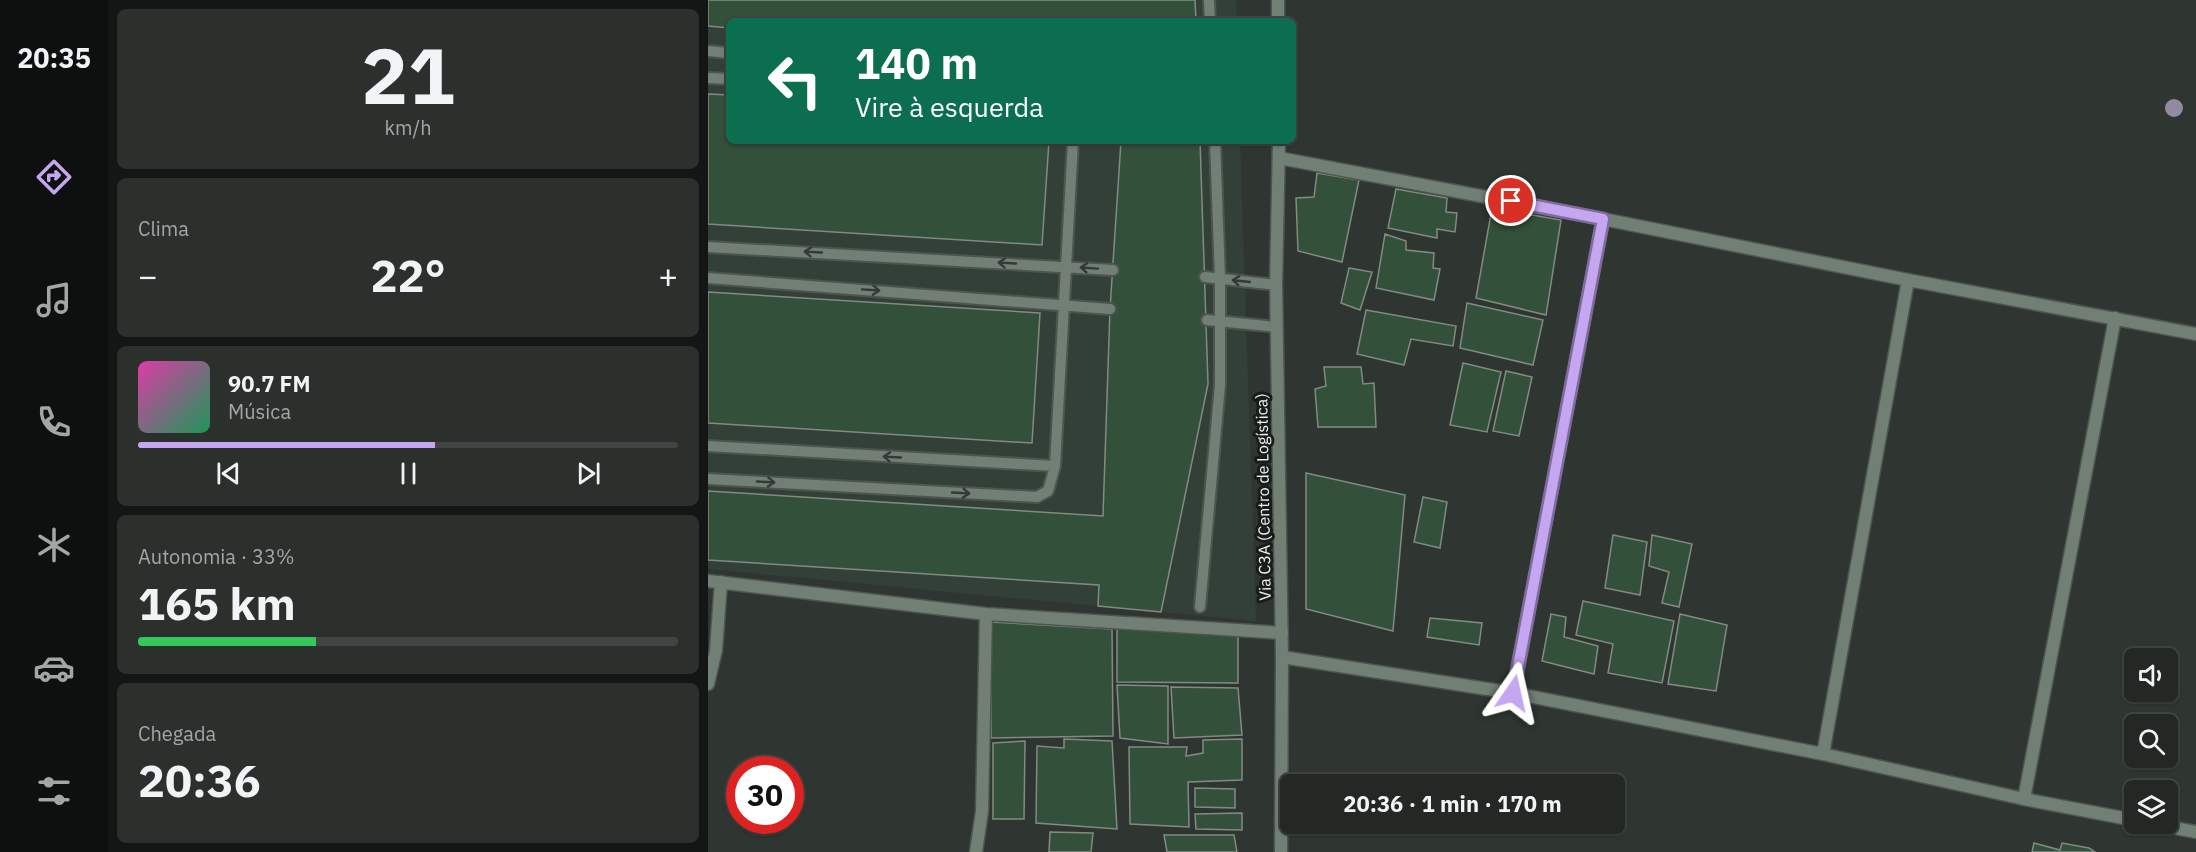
<!DOCTYPE html>
<html lang="pt">
<meta charset="utf-8">
<style>
:root{--surface:#232825;--page:#2b302d;--text:#f1f3f6;--muted:#a3a6a7;--line:#404442;--accent:#c5a6f0}
body{margin:0;font-family:"IBM Plex Sans",sans-serif;background:var(--page);color:var(--text);height:100vh;display:flex;flex-direction:column;font-size:22px;white-space:nowrap}
*{box-sizing:border-box;margin:0}
p{font-size:20px;color:var(--muted)}
.icon{flex:none;width:33px;height:33px;fill:none;stroke:currentColor;stroke-width:2;stroke-linecap:round;stroke-linejoin:round}
.map{position:relative;flex:1;overflow:hidden}
.details{display:flex;flex-direction:column;gap:9px;padding:9px;background:#131614;width:600px}
.details>*{flex:none}
.guide{position:absolute;left:18px;top:18px;width:570px;height:126px;border-radius:9px;box-shadow:0 2px 4px #0004,0 0 0 2px var(--line);background:#0b6e4f;color:#fff;overflow:hidden}
.tools{position:absolute;left:1416px;top:648px;display:grid;gap:12px}
.tools a{display:grid;place-items:center;width:54px;height:54px;border-radius:9px;background:var(--surface);box-shadow:0 2px 4px #0004,0 0 0 2px var(--line);font-size:30px}
.speed{position:absolute;left:18px;top:756px;display:flex;gap:12px;font-size:30px;font-weight:700;text-align:center}
.speed>*{display:grid;place-content:center;width:78px;height:78px;border-radius:50%;background:var(--surface);box-shadow:0 2px 4px #0004,0 0 0 2px var(--line);line-height:1}
.speed .limit{border:9px solid #d22;background:#fff;color:#111}
.pin{position:absolute;display:grid;place-items:center;width:51px;height:51px;color:#fff;margin:-26px;border:3px solid #fff;border-radius:50%;box-shadow:0 2px 6px #0007}
.me{position:absolute;width:66px;margin:-33px;rotate:11deg;stroke-linejoin:round;filter:drop-shadow(0 0 4px #0008)}
.turn{display:flex;align-items:center;gap:21px;height:126px;padding:0 30px;font-size:27px}
.turn .icon{width:78px;height:78px;stroke-width:2.5}
.turn b{display:block;font-size:42px;line-height:51px}
.big{font-size:45px;font-weight:800;line-height:1.1}
.details .widget{flex:1;display:flex;flex-direction:column;justify-content:center;gap:9px;min-width:0;padding:0 21px;border-radius:9px;background:var(--page)}
.details .dial{align-items:center;gap:0}
.dial b{font-size:78px;line-height:1}
.song{display:flex;align-items:center;gap:18px}
.cover{width:72px;height:72px;border-radius:9px;background:linear-gradient(135deg,hsl(320 70% 55%),hsl(150 70% 35%))}
.played{height:6px;border-radius:3px;background:linear-gradient(90deg,var(--accent) 55%,var(--line) 55%)}
.keys{display:flex;justify-content:space-around;direction:ltr}
.heat{display:flex;justify-content:space-between;align-items:center;font-size:33px;direction:ltr}
.charge{height:9px;border-radius:4px;background:linear-gradient(90deg,#34c759 33%,var(--line) 0)}
.trip{position:absolute;left:572px;top:774px;width:345px;height:60px;border-radius:9px;background:var(--surface);box-shadow:0 2px 4px #0004,0 0 0 2px var(--line);font-weight:800;line-height:60px;text-align:center}
main{display:flex;flex:1;min-height:0}
.menu{display:flex;flex-direction:column;width:108px;justify-content:space-around;align-items:center;background:#0e100f;color:var(--muted)}
.menu .icon{width:42px;height:42px}
.menu .current{color:var(--accent)}
.menu b{font-size:27px;color:var(--text)}
.map>svg:first-child{display:block}
</style>
<main>
<nav class="menu">
<b>20:35</b>
<svg class="icon current" aria-label="directions" viewBox="0 0 24 24"><path d="M12 3l9 9-9 9-9-9zM9 14v-3h6M13 9l2 2-2 2"/></svg>
<svg class="icon" aria-label="music" viewBox="0 0 24 24"><path d="M9 18V5l10-2v13"/><circle cx="6" cy="18" r="3"/><circle cx="16" cy="16" r="3"/></svg>
<svg class="icon" aria-label="phone" viewBox="0 0 24 24"><path d="M5 4h4l2 5-3 2q2 4 5 5l2-3 5 2v4C11 20 4 13 5 4z"/></svg>
<svg class="icon" aria-label="climate" viewBox="0 0 24 24"><path d="M12 3v18M4 7l16 10M4 17L20 7"/></svg>
<svg class="icon" aria-label="car" viewBox="0 0 24 24"><path d="M5 17H2v-5l4-1 3-4h7l3 4 3 1v5h-3M9 17h6M6 11h13"/><circle cx="7" cy="17" r="2"/><circle cx="17" cy="17" r="2"/></svg>
<svg class="icon" aria-label="filters" viewBox="0 0 24 24"><path d="M4 7h16M4 17h16"/><circle cx="9" cy="7" r="2"/><circle cx="15" cy="17" r="2"/></svg>
</nav>
<section class="details">
<div class="widget dial"><b>21</b><p>km/h</p></div>
<div class="widget"><p>Clima</p>
<div class="heat"><a>−</a><b class="big">22°</b><a>+</a></div>
</div>
<div class="widget">
<div class="song"><i class="cover"></i><div><b>90.7 FM</b><p>Música</p></div></div>
<div class="played"></div>
<div class="keys"><svg class="icon" aria-label="previous" viewBox="0 0 24 24"><path d="M18 5L8 12l10 7zM5 5v14"/></svg><svg class="icon" aria-label="pause" viewBox="0 0 24 24"><path d="M8 5v14M16 5v14"/></svg><svg class="icon" aria-label="next" viewBox="0 0 24 24"><path d="M6 5l10 7-10 7zM19 5v14"/></svg></div>
</div>
<div class="widget"><p>Autonomia · 33%</p><b class="big">165 km</b><div class="charge"></div></div>
<div class="widget"><p>Chegada</p><b class="big">20:36</b></div>
</section>
<div class="map">
<svg width="1488" height="852" viewBox="0 0 1488 852">
<rect width="100%" height="100%" fill="#2f3631"/>
<path fill="#334037" d="M 0,0 L 528,0 L 529,21 L 21,21 L 21,141 L 532,141 L 548,621 L 0,569 Z"/>
<path fill="#33503b" stroke="#828a84" stroke-width="1.5" d="M 0,0 L 487,0 L 488,21 L 21,21 L 21,28 L 0,26 Z
M 0,94 L 21,95 L 21,141 L 341,141 L 334,245 L 0,224 Z
M 413,141 L 492,141 L 500,384 L 453,612 L 390,606 L 391,585 L 0,560 L 0,491 L 395,516 L 402,309 Z
M 609,173 L 651,180 L 634,262 L 590,251 L 588,198 L 606,197 Z
M 688,189 L 739,198 L 738,212 L 749,213 L 747,232 L 729,229 L 729,238 L 680,228 Z
M 784,208 L 853,220 L 838,315 L 768,298 Z
M 677,234 L 698,241 L 698,250 L 726,253 L 725,268 L 732,269 L 726,300 L 668,288 Z
M 641,268 L 664,272 L 652,310 L 633,303 Z
M 0,292 L 332,313 L 324,443 L 0,423 Z
M 759,303 L 835,320 L 825,365 L 752,348 Z
M 658,310 L 748,326 L 745,346 L 703,339 L 696,365 L 649,354 Z
M 755,363 L 793,372 L 779,432 L 742,425 Z
M 616,367 L 653,367 L 655,384 L 666,383 L 668,427 L 610,427 L 607,389 L 618,386 Z
M 798,371 L 824,377 L 811,436 L 785,431 Z
M 598,473 L 697,495 L 685,631 L 598,609 Z
M 715,497 L 739,502 L 732,548 L 706,542 Z
M 905,535 L 939,542 L 932,595 L 897,588 Z
M 944,535 L 984,544 L 971,607 L 954,603 L 961,572 L 941,566 Z
M 875,601 L 966,621 L 954,683 L 900,673 L 905,644 L 868,635 Z
M 843,614 L 858,617 L 856,637 L 890,646 L 886,674 L 834,661 Z
M 972,614 L 1019,625 L 1008,691 L 960,684 Z
M 722,618 L 774,623 L 771,645 L 719,637 Z
M 283,622 L 404,629 L 405,736 L 283,738 Z
M 409,628 L 530,635 L 530,683 L 409,682 Z
M 409,685 L 460,686 L 460,744 L 412,738 Z
M 463,687 L 530,688 L 534,735 L 466,738 Z
M 356,739 L 404,741 L 409,829 L 328,823 L 329,746 L 356,748 Z
M 534,739 L 534,780 L 480,782 L 481,827 L 422,824 L 421,747 L 479,747 L 478,756 L 495,753 L 495,740 Z
M 317,741 L 316,819 L 285,819 L 285,743 Z
M 487,788 L 527,789 L 527,808 L 487,807 Z
M 534,813 L 534,830 L 488,829 L 487,814 Z
M 342,832 L 385,833 L 383,852 L 341,852 Z
M 456,835 L 526,835 L 529,852 L 459,852 Z
M 1326,843 L 1352,850 L 1354,843 L 1381,848 L 1387,852 L 1324,852 Z"/>
<g fill="none" stroke-linecap="round" stroke-linejoin="round">
<g stroke="#4e544f" stroke-width="14">
<path id="service" d="M 501,0 L 502,21
M 0,51 L 21,53
M 0,78 L 21,79
M 0,247 L 405,270
M 497,277 L 568,285
M 0,278 L 402,309
M 499,320 L 569,327
M 0,446 L 347,466
M 0,479 L 329,497 L 340,491 L 347,466 L 365,141
M 492,607 L 512,385 L 512,279 L 507,141"/>
</g>
<g stroke="#4e544f" stroke-width="15">
<path id="minor" d="M 571,158 L 895,219 L 1200,280 L 1488,334
M 0,581 L 278,614 L 574,633
M 574,657 L 805,693 L 1115,754 L 1316,799 L 1426,820
M 0,684 L 8,650 L 13,582
M 805,693 L 895,219
M 1115,754 L 1200,280
M 1316,799 L 1407,318
M 1446,824 L 1488,832
M 268,852 L 274,811 L 278,614"/>
</g>
<g stroke="#4e544f" stroke-width="15">
<path id="tertiary" d="M 570,0 L 570,21
M 571,141 L 568,285 L 574,657 L 573,852"/>
</g>
<use href="#service" stroke="#717f75" stroke-width="10"/>
<use href="#minor" stroke="#717f75" stroke-width="12"/>
<use href="#tertiary" stroke="#717f75" stroke-width="12"/>
</g>
<circle fill="#918aa1" cx="1466" cy="108" r="9"/>
<defs><path id="oneway-shaft" d="M-6 0H5M1.5-3L5.5 0L1.5 3" fill="none" stroke-width="1.6" stroke-linecap="round" stroke-linejoin="round" transform="scale(1.5)"/></defs>
<g stroke="#333a35">
<use href="#oneway-shaft" transform="translate(105 252) rotate(-177)"/>
<use href="#oneway-shaft" transform="translate(299 263) rotate(-177)"/>
<use href="#oneway-shaft" transform="translate(381 268) rotate(-176)"/>
<use href="#oneway-shaft" transform="translate(533 281) rotate(-174)"/>
<use href="#oneway-shaft" transform="translate(163 290) rotate(4)"/>
<use href="#oneway-shaft" transform="translate(184 457) rotate(-177)"/>
<use href="#oneway-shaft" transform="translate(58 482) rotate(3)"/>
<use href="#oneway-shaft" transform="translate(253 493) rotate(3)"/>
</g>
<g fill="none" stroke-linecap="round" stroke-linejoin="round">
<g stroke="#806c9c" stroke-width="15">
<path id="route" d="M 803,201 L 895,219 L 805,693"/>
</g>
<use href="#route" stroke="#c5a6f0" stroke-width="10"/>
</g>
<g text-anchor="middle" stroke-width="6" stroke-linejoin="round" paint-order="stroke">
<g font-size="16" fill="#eef3ef" stroke="#191d1a">
<text transform="translate(555 497) rotate(-91)" y="6">Via C3A (Centro de Logística)</text>
</g>
</g>
</svg>
<div class="tools">
<a><svg class="icon" aria-label="sound" viewBox="0 0 24 24"><path d="M4 9h4l5-4v14l-5-4H4zM17 9q2 3 0 6"/></svg></a>
<a><svg class="icon" aria-label="search" viewBox="0 0 24 24"><circle cx="10" cy="10" r="6"/><path d="M15 15l6 6"/></svg></a>
<a><svg class="icon" aria-label="layers" viewBox="0 0 24 24"><path d="M12 4l9 5-9 5-9-5zM3 14l9 5 9-5"/></svg></a>
</div>
<div class="speed"><div class="limit">30</div></div>
<div class="pin" style="left:803px;top:201px;background:#d93025"><svg class="icon" aria-label="arrive" viewBox="0 0 24 24"><path d="M6 21V4h12l-3 4 3 4H6"/></svg></div>
<svg class="me" style="left:805px;top:693px" viewBox="-20 -20 40 40"><path d="M0-17L14 15 0 8-14 15z" fill="#c5a6f0" stroke="#fff" stroke-width="4"/></svg>
<div class="trip">20:36 · 1 min · 170 m</div>
<div class="guide">
<div class="turn"><svg class="icon" aria-label="left" viewBox="0 0 24 24"><path d="M17 20v-9H6M10 6l-5 5 5 5"/></svg><div><b>140 m</b>Vire à esquerda</div></div>
</div>
</div>
</main>
